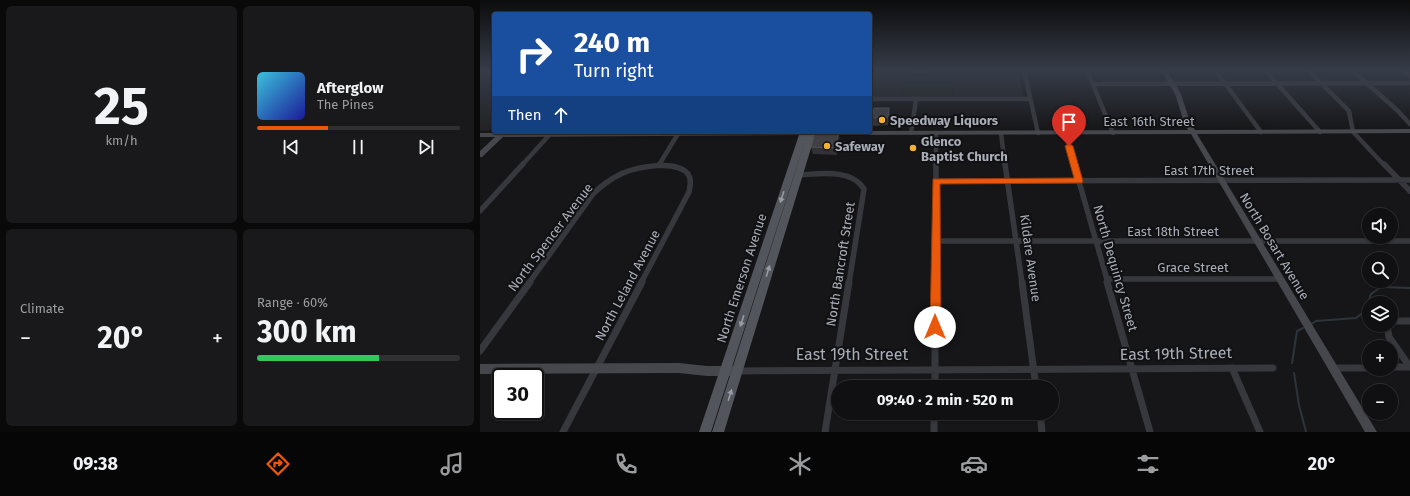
<!DOCTYPE html>
<meta charset="utf-8">
<style>
:root{--surface:#101012;--page:#19191b;--text:#f1f3f6;--muted:#9c9d9f;--line:#303032;--accent:#ea580c}
body{margin:0;font-family:"Fira Sans",sans-serif;background:var(--page);color:var(--text);height:100vh;display:flex;flex-direction:column;font-size:15px;white-space:nowrap}
*{box-sizing:border-box;margin:0}
p{font-size:13px;color:var(--muted)}
.icon{flex:none;width:22px;height:22px;fill:none;stroke:currentColor;stroke-width:2;stroke-linecap:round;stroke-linejoin:round}
.map{position:relative;flex:1;overflow:hidden}
.side{display:flex;flex-direction:column;gap:6px;padding:6px;background:#09090a;width:480px}
.side>*{flex:none}
.top-card{position:absolute;left:12px;top:12px;width:380px;height:122px;border-radius:4px;box-shadow:0 1px 3px #0004,0 0 0 1px var(--line);background:#1a4fa0;color:#fff;overflow:hidden}
.tools{position:absolute;left:882px;top:208px;display:grid;gap:8px}
.tools a{display:grid;place-items:center;width:36px;height:36px;border-radius:50%;background:var(--surface);box-shadow:0 1px 3px #0004,0 0 0 1px var(--line);font-size:20px}
.speed{position:absolute;left:12px;top:368px;display:flex;gap:8px;font-size:20px;font-weight:700;text-align:center}
.speed>*{display:grid;place-content:center;width:52px;height:52px;border-radius:50%;background:var(--surface);box-shadow:0 1px 3px #0004,0 0 0 1px var(--line);line-height:1}
.speed .limit{border:2px solid #111;border-radius:6px;background:#fff;color:#111}
.pin{position:absolute;display:grid;place-items:center;width:34px;height:34px;color:#fff;margin:-41px -17px;border-radius:50% 50% 50% 0;rotate:-45deg;box-shadow:0 0 4px #0007}
.pin .icon{rotate:45deg}
.me{position:absolute;width:44px;margin:-22px;rotate:0deg;stroke-linejoin:round;filter:drop-shadow(0 0 3px #0008)}
.turn{display:flex;align-items:center;gap:14px;height:84px;padding:0 16px;font-size:18px}
.turn .icon{width:52px;height:52px;stroke-width:2.5}
.turn b{display:block;font-size:28px;line-height:34px}
.then{display:flex;align-items:center;height:38px;padding:0 16px;background:#0003;gap:8px;font-size:15px}
.big{font-size:30px;font-weight:700;line-height:1.1}
.side .tile{flex:1;display:flex;flex-direction:column;justify-content:center;gap:6px;min-width:0;padding:0 14px;border-radius:6px;background:var(--page)}
.side .dial{align-items:center;gap:0}
.dial b{font-size:52px;line-height:1}
.song{display:flex;align-items:center;gap:12px}
.cover{width:48px;height:48px;border-radius:6px;background:linear-gradient(135deg,hsl(190 70% 55%),hsl(240 70% 35%))}
.played{height:4px;border-radius:2px;background:linear-gradient(90deg,var(--accent) 35%,var(--line) 35%)}
.keys{display:flex;justify-content:space-around;direction:ltr}
.heat{display:flex;justify-content:space-between;align-items:center;font-size:22px;direction:ltr}
.charge{height:6px;border-radius:3px;background:linear-gradient(90deg,#34c759 60%,var(--line) 0)}
.side .tiles{flex:1;display:grid;gap:6px;grid-template-columns:repeat(2,1fr)}
.trip{position:absolute;left:351px;top:380px;width:228px;height:40px;border-radius:20px;background:var(--surface);box-shadow:0 1px 3px #0004,0 0 0 1px var(--line);font-weight:700;line-height:40px;text-align:center}
.menu{display:flex;height:64px;justify-content:space-around;align-items:center;background:#060607;color:var(--muted)}
.menu .icon{width:28px;height:28px}
.menu .selected{color:var(--accent)}
.menu b{font-size:18px;color:var(--text)}
main{display:flex;flex:1;min-height:0}
.map>svg:first-child{display:block}
</style>
<main>
<section class="side">
<div class="tiles">
<div class="tile dial"><b>25</b><p>km/h</p></div>
<div class="tile">
<div class="song"><i class="cover"></i><div><b>Afterglow</b><p>The Pines</p></div></div>
<div class="played"></div>
<div class="keys"><svg class="icon" aria-label="previous" viewBox="0 0 24 24"><path d="M18 5L8 12l10 7zM5 5v14"/></svg><svg class="icon" aria-label="pause" viewBox="0 0 24 24"><path d="M8 5v14M16 5v14"/></svg><svg class="icon" aria-label="next" viewBox="0 0 24 24"><path d="M6 5l10 7-10 7zM19 5v14"/></svg></div>
</div>
<div class="tile"><p>Climate</p>
<div class="heat"><a>−</a><b class="big">20°</b><a>+</a></div>
</div>
<div class="tile"><p>Range · 60%</p><b class="big">300 km</b><div class="charge"></div></div>
</div>
</section>
<div class="map">
<svg width="930" height="432" viewBox="0 0 930 432">
<rect width="100%" height="100%" fill="#161618"/>
<path fill="#222225" d="M 0,70 L 14,70 L 14,127 L 9,131 L 0,131 Z
M 390,70 L 538,70 L 543,97 L 390,98 Z"/>
<path fill="#1c231d" d="M 488,70 L 511,70 L 512,73 C 508,82 498,81 489,80 Z
M 423,81 L 474,81 L 474,96 L 421,95 Z"/>
<g fill="none" stroke-linecap="round" stroke-linejoin="round">
<path stroke="#2c353c" stroke-width="2" d="M 831,324 L 836,321 L 876,318 L 885,311 L 891,294 L 901,287 L 930,288
M 812,363 L 817,331 L 823,328
M 814,373 L 819,405 L 826,432"/>
<path stroke="#37383d" stroke-width="4.5" d="M 544,70 L 558,133
M 607,70 L 633,133
M 735,70 L 781,132
M 785,70 L 840,132
M 828,70 L 869,111 L 873,132 L 904,165
M 872,70 L 918,111 L 930,124
M 923,70 L 930,76
M 613,84 L 930,83
M 390,99 L 550,99
M 431,133 L 436,100
M 521,133 L 525,165
M 585,133 L 594,165
M 42,165 L 72,132
M 179,165 L 199,132
M 456,165 L 456,133"/>
<path stroke="#37383d" stroke-width="5.5" d="M 525,164 L 542,283
M 594,164 L 628,283
M 904,164 L 930,191
M 179,165 L 180,164
M 318,175 C 339,174 371,168 384,189 L 369,283
M 456,181 L 930,180
M 0,211 L 43,164
M 456,241 L 930,241
M 627,279 L 800,279
M 49,283 L 113,194 C 122,185 132,178 143,173 C 158,167 196,159 208,174 C 212,180 210,186 209,192 L 161,283
M 455,283 L 456,164"/>
<path stroke="#37383d" stroke-width="7" d="M 542,282 L 556,387
M 627,282 L 670,432
M 911,321 L 930,321
M 907,325 L 909,337 L 930,367
M 0,351 L 50,282
M 911,367 L 930,367
M 752,368 L 780,432
M 853,368 L 889,368
M 257,371 L 793,368
M 455,387 L 455,282
M 454,413 L 454,432
M 560,413 L 562,432
M 83,432 L 162,282
M 345,432 L 369,282"/>
<path fill="#45474d" fill-rule="evenodd" d="M 681,70 L 687,70 L 701,94 L 710,122 L 715,130 L 930,129 L 930,133 L 717,134 L 897,432 L 885,432 L 711,134 L 349,135 L 346,133 L 390,132 L 390,131 L 708,130 L 704,122 L 695,94 Z
M 162,132 L 332,132 L 332,133 L 329,135 L 23,137 L 2,157 L 0,157 L 0,151 L 15,137 L 0,137 L 0,133 Z
M 199,363 L 227,366 L 257,366 L 261,368 L 262,371 L 261,374 L 257,376 L 227,376 L 199,373 L 0,374 L 0,364 Z"/>
<path fill="#53555c" fill-rule="evenodd" d="M 320,132 L 328,132 L 231,432 L 219,432 Z
M 328,132 L 336,132 L 244,432 L 232,432 Z"/>
</g>
<path fill="#323236" d="M 429,70 L 452,70 L 451,74 L 433,74 L 433,72 L 429,72 Z
M 409,108 L 410,115 L 408,125 L 393,126 L 392,118 Z
M 360,140 L 357,155 L 333,154 L 331,147 Z"/>
<path fill="#212124" d="M 409,108 L 410,115 L 408,125 L 408,117 Z
M 359,133 L 360,140 L 357,155 L 355,148 Z"/>
<path fill="#3f3f44" stroke="#4f5156" d="M 394,108 L 409,108 L 408,117 L 392,118 Z
M 335,133 L 359,133 L 355,148 L 331,147 Z"/>
<defs><path id="oneway-solid" d="M-6-.8H1V-3.2L6.5 0L1 3.2V.8H-6Z"/></defs>
<g fill="#979ba6">
<use href="#oneway-solid" transform="translate(302 197) rotate(108)"/>
<use href="#oneway-solid" transform="translate(288 271) rotate(-73)"/>
<use href="#oneway-solid" transform="translate(262 321) rotate(108)"/>
<use href="#oneway-solid" transform="translate(250 395) rotate(-73)"/>
</g>
<linearGradient id="sky" x2="0" y2="1"><stop stop-color="#0c0c0d"/><stop offset="0.54" stop-color="#363c48"/><stop offset="1" stop-color="#363c48" stop-opacity="0"/></linearGradient>
<rect width="930" height="130" fill="url(#sky)"/>
<path fill="#ea580c" stroke="#983908" d="M 589,143 L 593,146 L 603,181 L 602,183 L 460,184 L 461,327 L 459,330 L 455,332 L 451,330 L 450,327 L 453,179 L 594,178 L 585,146 Z"/>
<g fill="#f2b134" stroke="#111113" stroke-width="1.5">
<circle cx="402" cy="120" r="4"/>
<circle cx="347" cy="146" r="4"/>
<circle cx="433" cy="148" r="4"/>
</g>
<g text-anchor="middle" stroke-width="4" stroke-linejoin="round" paint-order="stroke">
<g font-size="13" font-weight="bold" fill="#a8adb8" stroke="#111113" text-anchor="start">
<text x="410" y="125">Speedway Liquors</text>
<text x="441" y="146">Glenco<tspan x="441" dy="15">Baptist Church</tspan></text>
<text x="355" y="151">Safeway</text>
</g>
<g font-size="13" fill="#a8adb8" stroke="#111113">
<text x="669" y="126">East 16th Street</text>
<text x="729" y="175">East 17th Street</text>
<text x="693" y="236">East 18th Street</text>
<text transform="translate(70 237) rotate(-53)" y="5">North Spencer Avenue</text>
<text transform="translate(795 246) rotate(59)" y="5">North Bosart Avenue</text>
<text transform="translate(551 258) rotate(82)" y="5">Kildare Avenue</text>
<text transform="translate(360 264) rotate(-81)" y="5">North Bancroft Street</text>
<text x="713" y="272">Grace Street</text>
<text transform="translate(636 268) rotate(74)" y="5">North Dequincy Street</text>
<text transform="translate(261 278) rotate(-72)" y="5">North Emerson Avenue</text>
<text transform="translate(147 285) rotate(-62)" y="5">North Leland Avenue</text>
</g>
<g font-size="16" fill="#a8adb8" stroke="#111113">
<text transform="translate(696 353) rotate(-1)" y="6">East 19th Street</text>
<text x="372" y="360">East 19th Street</text>
</g>
</g>
</svg>
<div class="tools">
<a><svg class="icon" aria-label="sound" viewBox="0 0 24 24"><path d="M4 9h4l5-4v14l-5-4H4zM17 9q2 3 0 6"/></svg></a>
<a><svg class="icon" aria-label="search" viewBox="0 0 24 24"><circle cx="10" cy="10" r="6"/><path d="M15 15l6 6"/></svg></a>
<a><svg class="icon" aria-label="layers" viewBox="0 0 24 24"><path d="M12 4l9 5-9 5-9-5zM3 14l9 5 9-5"/></svg></a>
<a>+</a>
<a>−</a>
</div>
<div class="speed"><div class="limit">30</div></div>
<div class="pin" style="left:589px;top:146px;background:#d93025"><svg class="icon" aria-label="arrive" viewBox="0 0 24 24"><path d="M6 21V4h12l-3 4 3 4H6"/></svg></div>
<svg class="me" style="left:455px;top:327px" viewBox="-20 -20 40 40"><circle r="19" fill="#fff"/><path d="M0-13L10 11 0 6-10 11z" fill="#ea580c"/></svg>
<div class="trip">09:40 · 2 min · 520 m</div>
<div class="top-card">
<div class="turn"><svg class="icon" aria-label="right" viewBox="0 0 24 24"><path d="M7 20v-9h11M14 6l5 5-5 5"/></svg><div><b>240 m</b>Turn right</div></div>
<div class="then">Then<svg class="icon" aria-label="ahead" viewBox="0 0 24 24"><path d="M12 20V5M6 11l6-6 6 6"/></svg></div>
</div>
</div>
</main>
<nav class="menu">
<b>09:38</b>
<svg class="icon selected" aria-label="directions" viewBox="0 0 24 24"><path d="M12 3l9 9-9 9-9-9zM9 14v-3h6M13 9l2 2-2 2"/></svg>
<svg class="icon" aria-label="music" viewBox="0 0 24 24"><path d="M9 18V5l10-2v13"/><circle cx="6" cy="18" r="3"/><circle cx="16" cy="16" r="3"/></svg>
<svg class="icon" aria-label="phone" viewBox="0 0 24 24"><path d="M5 4h4l2 5-3 2q2 4 5 5l2-3 5 2v4C11 20 4 13 5 4z"/></svg>
<svg class="icon" aria-label="climate" viewBox="0 0 24 24"><path d="M12 3v18M4 7l16 10M4 17L20 7"/></svg>
<svg class="icon" aria-label="car" viewBox="0 0 24 24"><path d="M5 17H2v-5l4-1 3-4h7l3 4 3 1v5h-3M9 17h6M6 11h13"/><circle cx="7" cy="17" r="2"/><circle cx="17" cy="17" r="2"/></svg>
<svg class="icon" aria-label="filters" viewBox="0 0 24 24"><path d="M4 7h16M4 17h16"/><circle cx="9" cy="7" r="2"/><circle cx="15" cy="17" r="2"/></svg>
<b>20°</b>
</nav>
